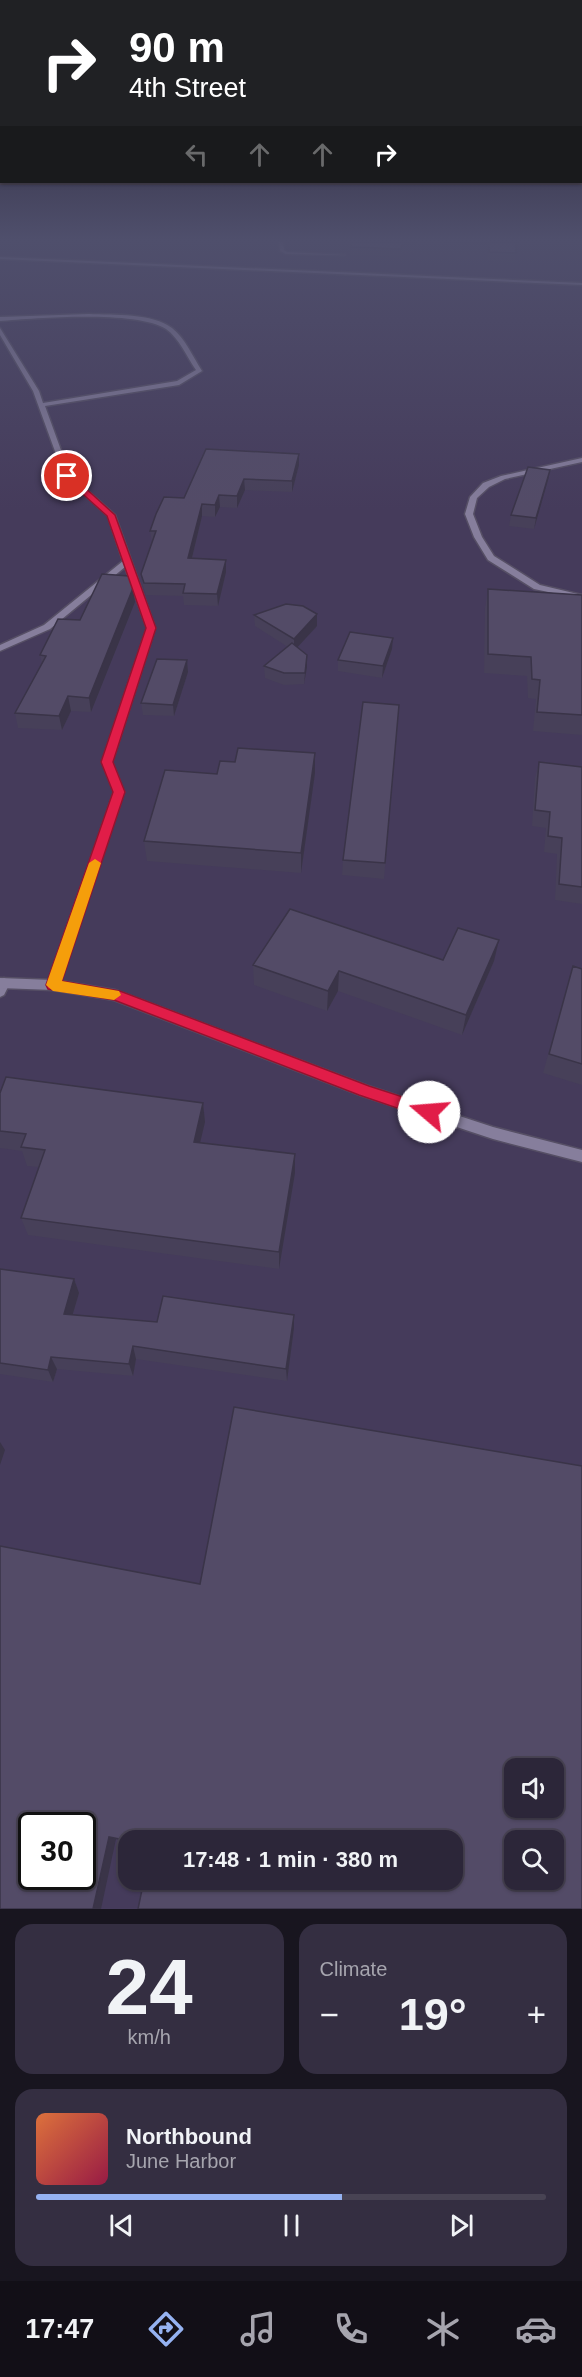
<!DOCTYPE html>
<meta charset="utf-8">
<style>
:root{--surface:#2c2639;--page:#342e41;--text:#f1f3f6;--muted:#a6a5ae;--line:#484353;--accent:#95b2f1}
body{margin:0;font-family:Helvetica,sans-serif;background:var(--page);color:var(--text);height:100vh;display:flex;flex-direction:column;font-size:22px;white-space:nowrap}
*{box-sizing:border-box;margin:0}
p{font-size:20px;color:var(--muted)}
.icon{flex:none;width:33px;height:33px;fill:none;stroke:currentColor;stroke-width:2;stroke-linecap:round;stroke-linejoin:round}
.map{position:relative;height:1909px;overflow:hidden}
.details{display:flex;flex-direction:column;gap:15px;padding:15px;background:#18151f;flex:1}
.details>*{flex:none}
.top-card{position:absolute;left:0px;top:0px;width:582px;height:183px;box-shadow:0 2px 4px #0004,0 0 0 2px var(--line);background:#202124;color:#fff;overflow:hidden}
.tools{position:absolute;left:504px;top:1758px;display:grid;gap:12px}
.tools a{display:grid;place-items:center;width:60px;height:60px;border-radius:12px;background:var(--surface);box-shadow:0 2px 4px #0004,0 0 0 2px var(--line);font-size:30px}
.speed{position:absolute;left:18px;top:1812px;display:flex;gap:12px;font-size:30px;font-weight:700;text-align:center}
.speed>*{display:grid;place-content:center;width:78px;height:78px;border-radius:50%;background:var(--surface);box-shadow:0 2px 4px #0004,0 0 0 2px var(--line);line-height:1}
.speed .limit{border:3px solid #111;border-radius:9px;background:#fff;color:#111}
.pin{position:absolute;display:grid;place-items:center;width:51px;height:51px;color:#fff;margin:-26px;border:3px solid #fff;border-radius:50%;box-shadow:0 2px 6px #0007}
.me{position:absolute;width:66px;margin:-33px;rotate:288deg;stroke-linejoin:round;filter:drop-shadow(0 0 4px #0008)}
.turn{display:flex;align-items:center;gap:21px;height:126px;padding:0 30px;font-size:27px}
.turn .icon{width:78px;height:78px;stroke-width:2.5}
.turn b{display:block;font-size:42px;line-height:51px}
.lanes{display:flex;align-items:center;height:57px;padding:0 30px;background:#0003;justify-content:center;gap:30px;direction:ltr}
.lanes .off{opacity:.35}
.big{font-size:45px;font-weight:700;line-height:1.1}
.details .widget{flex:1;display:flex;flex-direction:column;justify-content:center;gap:9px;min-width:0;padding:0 21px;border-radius:18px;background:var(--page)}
.details .dial{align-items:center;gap:0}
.dial b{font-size:78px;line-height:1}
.song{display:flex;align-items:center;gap:18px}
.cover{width:72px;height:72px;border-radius:9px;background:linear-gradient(135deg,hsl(20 70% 55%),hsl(340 70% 35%))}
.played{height:6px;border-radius:3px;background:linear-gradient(90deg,var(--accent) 60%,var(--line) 60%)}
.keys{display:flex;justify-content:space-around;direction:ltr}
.heat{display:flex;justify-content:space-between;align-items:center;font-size:33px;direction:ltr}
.details .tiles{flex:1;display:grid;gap:15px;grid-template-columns:1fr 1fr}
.widget:last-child{grid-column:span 2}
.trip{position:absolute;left:118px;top:1830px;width:345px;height:60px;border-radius:18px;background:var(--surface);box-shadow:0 2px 4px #0004,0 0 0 2px var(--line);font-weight:700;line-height:60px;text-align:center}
.dock{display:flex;height:96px;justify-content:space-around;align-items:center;background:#120f17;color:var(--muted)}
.dock .icon{width:42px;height:42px}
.dock .on{color:var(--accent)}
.dock b{font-size:27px;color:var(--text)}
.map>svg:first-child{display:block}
</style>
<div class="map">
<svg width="582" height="1909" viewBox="0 0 582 1909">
<rect width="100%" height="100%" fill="#3a324c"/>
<path fill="#453b5b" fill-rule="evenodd" d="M 0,242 L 582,242 L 582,1909 L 0,1909 ZM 514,1768 L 554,1768 L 554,1808 L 514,1808 ZM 32,1826 L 82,1826 L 82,1876 L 32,1876 ZM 129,1840 L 453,1840 L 453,1880 L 129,1880 ZM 514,1840 L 554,1840 L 554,1880 L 514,1880 Z"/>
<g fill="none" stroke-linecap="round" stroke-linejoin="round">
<g stroke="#564f65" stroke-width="3">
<path id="service" d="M 279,242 L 283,242 L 284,250 L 287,252 L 345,255 L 286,254 L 280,251 Z
M 0,257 L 582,283 L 582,285 L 0,259 Z
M 89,314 C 113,315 153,313 172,328 C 185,338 193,357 202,371 L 179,385 L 45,406 L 70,475 L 115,515 L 155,628 L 112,762 L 124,792 L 59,985 L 57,988 L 49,988 L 47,985 L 114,792 L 102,762 L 147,628 L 125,567 L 50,629 L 0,651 L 0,645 L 44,625 L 123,561 L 108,516 L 64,476 L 33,391 L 0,335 L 0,328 L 39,391 L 43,403 L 177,381 L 196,370 C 187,357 179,338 166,329 C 136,310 37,318 0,321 L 0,317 Z
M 582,458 L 582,462 L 505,479 L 489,487 L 477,498 L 473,514 L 482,537 L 494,556 L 540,585 L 582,595 L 582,599 L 534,589 L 488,560 L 474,537 L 465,514 L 470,497 L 483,483 L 501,476 Z
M 4,978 L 8,980 L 10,983 L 4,995 L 0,997 L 0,980 Z"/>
</g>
<g stroke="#564f65" stroke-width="3">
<path id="minor" d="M 0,978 L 53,980 L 115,990 L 368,1086 L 493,1127 L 582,1150 L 582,1162 L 493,1139 L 360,1095 L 114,1000 L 53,990 L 0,988 Z"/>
</g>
<use href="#service" fill="#867e9c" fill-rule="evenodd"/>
<use href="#minor" fill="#867e9c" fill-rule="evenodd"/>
</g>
<path fill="#474059" d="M 352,242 L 520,242 L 519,248 L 516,248 L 515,262 L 488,261 L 488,252 L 415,249 L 414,252 L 402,252 L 400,257 L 350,255 L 351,247 Z
M 299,454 L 299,465 L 292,492 L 245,490 L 237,508 L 220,507 L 215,517 L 202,516 L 192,559 L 226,572 L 218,606 L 184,605 L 183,596 L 146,595 L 143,586 L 141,574 L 152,543 L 150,531 L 184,498 Z
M 550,470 L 548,480 L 534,529 L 509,526 L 511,515 Z
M 488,589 L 582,595 L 582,735 L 533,731 L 536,699 L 528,698 L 527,676 L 484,673 L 485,608 Z
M 135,602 L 91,712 L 71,711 L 62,730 L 18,728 L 15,713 L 42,664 L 40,655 L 80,620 Z
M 254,615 L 317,626 L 297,647 L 307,667 L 304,684 L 284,685 L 265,678 L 264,666 L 288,647 L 255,626 Z
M 392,649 L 382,678 L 338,671 L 338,660 Z
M 187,660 L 188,672 L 174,716 L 143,715 L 141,703 Z
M 399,705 L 384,879 L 342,875 L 343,860 Z
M 315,753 L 315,773 L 301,873 L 147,861 L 144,841 L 217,774 L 235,762 Z
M 539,762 L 582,767 L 582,904 L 555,900 L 557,854 L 544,852 L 546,828 L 532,826 L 535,778 Z
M 443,960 L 494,961 L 462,1035 L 338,991 L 327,1011 L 254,985 L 253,965 Z
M 573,966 L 582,969 L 582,1085 L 543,1073 Z
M 0,1093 L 203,1103 L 205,1122 L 200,1142 L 295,1154 L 295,1173 L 279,1269 L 28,1235 L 21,1218 L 39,1167 L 27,1166 L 22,1151 L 0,1148 Z
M 0,1269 L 74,1279 L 79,1293 L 73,1315 L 157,1322 L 294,1315 L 294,1328 L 287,1381 L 136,1359 L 133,1376 L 57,1369 L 53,1382 L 0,1374 Z"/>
<path fill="#3a3448" d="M 299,454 L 299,465 L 292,492 L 292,481 Z
M 550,470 L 548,480 L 534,529 L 536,518 Z
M 244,479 L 245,490 L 237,508 L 237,496 Z
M 219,495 L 220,507 L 215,517 L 215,505 Z
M 202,504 L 202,516 L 189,570 L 188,558 Z
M 226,560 L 226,572 L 218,606 L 217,594 Z
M 133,588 L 135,602 L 91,712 L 89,698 Z
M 317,614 L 317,626 L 294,651 L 294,639 Z
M 393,638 L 392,649 L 382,678 L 383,666 Z
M 307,655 L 307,667 L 304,684 L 305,673 Z
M 187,660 L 188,672 L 174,716 L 173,705 Z
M 68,696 L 71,711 L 62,730 L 59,716 Z
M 315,753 L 315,773 L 301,873 L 301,853 Z
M 499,940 L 494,961 L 462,1035 L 466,1015 Z
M 339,971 L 338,991 L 327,1011 L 328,991 Z
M 203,1103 L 205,1122 L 196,1160 L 194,1142 Z
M 295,1154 L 295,1173 L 279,1269 L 279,1252 Z
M 74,1279 L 79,1293 L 69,1327 L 64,1314 Z
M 294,1315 L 294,1328 L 287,1381 L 286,1369 Z
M 133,1346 L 136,1359 L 133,1376 L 129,1364 Z
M 51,1357 L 57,1369 L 53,1382 L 48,1370 Z
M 0,1442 L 5,1450 L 0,1465 Z
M 109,1837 L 116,1839 L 101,1909 L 93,1909 Z"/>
<path fill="#534b67" stroke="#3a3448" stroke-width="1.5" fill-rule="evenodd" d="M 352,242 L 415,242 L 415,244 L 402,244 L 401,249 L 351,247 Z
M 444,242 L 516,242 L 516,253 L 489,252 L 489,244 Z
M 206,449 L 299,454 L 292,481 L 244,479 L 237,496 L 219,495 L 215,505 L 202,504 L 188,558 L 226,560 L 217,594 L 183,593 L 185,584 L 144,583 L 141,574 L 156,531 L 150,531 L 156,514 L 164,497 L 184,498 Z
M 528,467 L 550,470 L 536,518 L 511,515 Z
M 102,574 L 129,576 L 133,588 L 89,698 L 68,696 L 59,716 L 15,713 L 46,656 L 40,655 L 58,619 L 80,620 Z
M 488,589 L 582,595 L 582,715 L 537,712 L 540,680 L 532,679 L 531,657 L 488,654 Z
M 286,604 L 303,606 L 317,614 L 294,639 L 254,615 Z
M 350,632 L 393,638 L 383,666 L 338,660 Z
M 292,643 L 307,655 L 305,673 L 284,673 L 264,666 Z
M 157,659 L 187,660 L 173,705 L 141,703 Z
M 363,702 L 399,705 L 385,863 L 343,860 Z
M 238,748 L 315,753 L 301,853 L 144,841 L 165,770 L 217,774 L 220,761 L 235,762 Z
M 539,762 L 582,767 L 582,887 L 559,884 L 562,838 L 548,836 L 550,812 L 535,810 Z
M 290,909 L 443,960 L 458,928 L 499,940 L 466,1015 L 339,971 L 328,991 L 253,965 Z
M 573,966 L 582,969 L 582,1064 L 549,1054 Z
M 6,1077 L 203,1103 L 194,1142 L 295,1154 L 279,1252 L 21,1218 L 45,1150 L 21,1147 L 26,1134 L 0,1131 L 0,1093 Z
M 0,1269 L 74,1279 L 64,1314 L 157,1322 L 163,1296 L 294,1315 L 286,1369 L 133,1346 L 129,1364 L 51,1357 L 48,1370 L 0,1363 Z
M 234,1407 L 582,1466 L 582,1909 L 138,1909 L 144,1880 L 453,1880 L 453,1840 L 129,1841 L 109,1837 L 93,1909 L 0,1909 L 0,1546 L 200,1584 ZM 514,1768 L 554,1768 L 554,1808 L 514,1808 ZM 32,1826 L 82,1826 L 82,1876 L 32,1876 ZM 514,1840 L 554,1840 L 554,1880 L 514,1880 Z"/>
<linearGradient id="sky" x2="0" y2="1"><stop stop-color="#201c2a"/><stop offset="0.47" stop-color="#4f4f6c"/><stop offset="1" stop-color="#4f4f6c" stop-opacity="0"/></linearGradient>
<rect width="582" height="510" fill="url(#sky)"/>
<path fill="#e11d48" stroke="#92132f" stroke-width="1.5" d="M 65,474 L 70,474 L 115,515 L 156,628 L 113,762 L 125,792 L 62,981 L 120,991 L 369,1086 L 434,1107 L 436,1112 L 434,1117 L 429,1119 L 359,1095 L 114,1000 L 48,989 L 46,985 L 113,792 L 101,762 L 146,628 L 107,516 L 65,478 Z"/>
<path fill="#f59e0b" d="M 95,859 L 101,863 L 62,981 L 119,991 L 121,995 L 114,1000 L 53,991 L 46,985 L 89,863 Z"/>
</svg>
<div class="tools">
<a><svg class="icon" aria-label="sound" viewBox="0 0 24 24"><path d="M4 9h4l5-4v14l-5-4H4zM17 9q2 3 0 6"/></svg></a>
<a><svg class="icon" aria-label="search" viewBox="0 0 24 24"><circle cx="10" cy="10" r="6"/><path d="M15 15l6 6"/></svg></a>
</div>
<div class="speed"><div class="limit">30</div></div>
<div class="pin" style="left:67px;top:476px;background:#d93025"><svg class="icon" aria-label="arrive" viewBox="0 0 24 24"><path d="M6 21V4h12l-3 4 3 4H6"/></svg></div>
<svg class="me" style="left:429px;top:1112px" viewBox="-20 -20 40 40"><circle r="19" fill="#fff"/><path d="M0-13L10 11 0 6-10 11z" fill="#e11d48"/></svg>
<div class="trip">17:48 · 1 min · 380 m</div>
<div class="top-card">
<div class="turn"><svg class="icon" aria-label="right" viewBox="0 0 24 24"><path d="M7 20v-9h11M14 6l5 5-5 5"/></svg><div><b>90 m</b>4th Street</div></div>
<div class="lanes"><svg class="icon off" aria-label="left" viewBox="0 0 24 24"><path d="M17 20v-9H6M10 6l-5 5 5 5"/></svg><svg class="icon off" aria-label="ahead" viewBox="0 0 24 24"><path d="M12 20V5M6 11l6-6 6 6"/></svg><svg class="icon off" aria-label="ahead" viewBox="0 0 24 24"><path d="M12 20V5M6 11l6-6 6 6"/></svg><svg class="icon" aria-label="right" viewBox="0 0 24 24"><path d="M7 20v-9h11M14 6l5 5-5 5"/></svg></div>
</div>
</div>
<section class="details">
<div class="tiles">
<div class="widget dial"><b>24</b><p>km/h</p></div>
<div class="widget"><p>Climate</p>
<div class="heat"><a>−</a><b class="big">19°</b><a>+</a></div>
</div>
<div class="widget">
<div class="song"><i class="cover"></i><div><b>Northbound</b><p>June Harbor</p></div></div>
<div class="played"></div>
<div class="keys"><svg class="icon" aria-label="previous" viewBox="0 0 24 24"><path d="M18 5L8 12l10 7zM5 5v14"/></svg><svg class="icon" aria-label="pause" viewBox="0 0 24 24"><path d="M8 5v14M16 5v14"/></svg><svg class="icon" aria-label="next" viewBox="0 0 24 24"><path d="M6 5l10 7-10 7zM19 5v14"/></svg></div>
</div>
</div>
</section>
<nav class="dock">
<b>17:47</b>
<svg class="icon on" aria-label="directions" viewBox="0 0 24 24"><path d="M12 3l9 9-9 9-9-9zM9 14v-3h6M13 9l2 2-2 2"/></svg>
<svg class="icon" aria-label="music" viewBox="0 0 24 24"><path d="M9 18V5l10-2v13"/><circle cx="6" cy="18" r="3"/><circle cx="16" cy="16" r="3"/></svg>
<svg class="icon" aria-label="phone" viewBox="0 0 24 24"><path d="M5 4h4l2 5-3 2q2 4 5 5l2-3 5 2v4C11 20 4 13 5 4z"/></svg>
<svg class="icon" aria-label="climate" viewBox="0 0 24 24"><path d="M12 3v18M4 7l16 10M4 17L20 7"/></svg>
<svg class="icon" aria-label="car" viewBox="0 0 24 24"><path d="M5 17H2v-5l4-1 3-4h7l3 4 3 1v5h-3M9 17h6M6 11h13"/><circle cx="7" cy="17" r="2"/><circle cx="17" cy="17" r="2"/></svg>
</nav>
